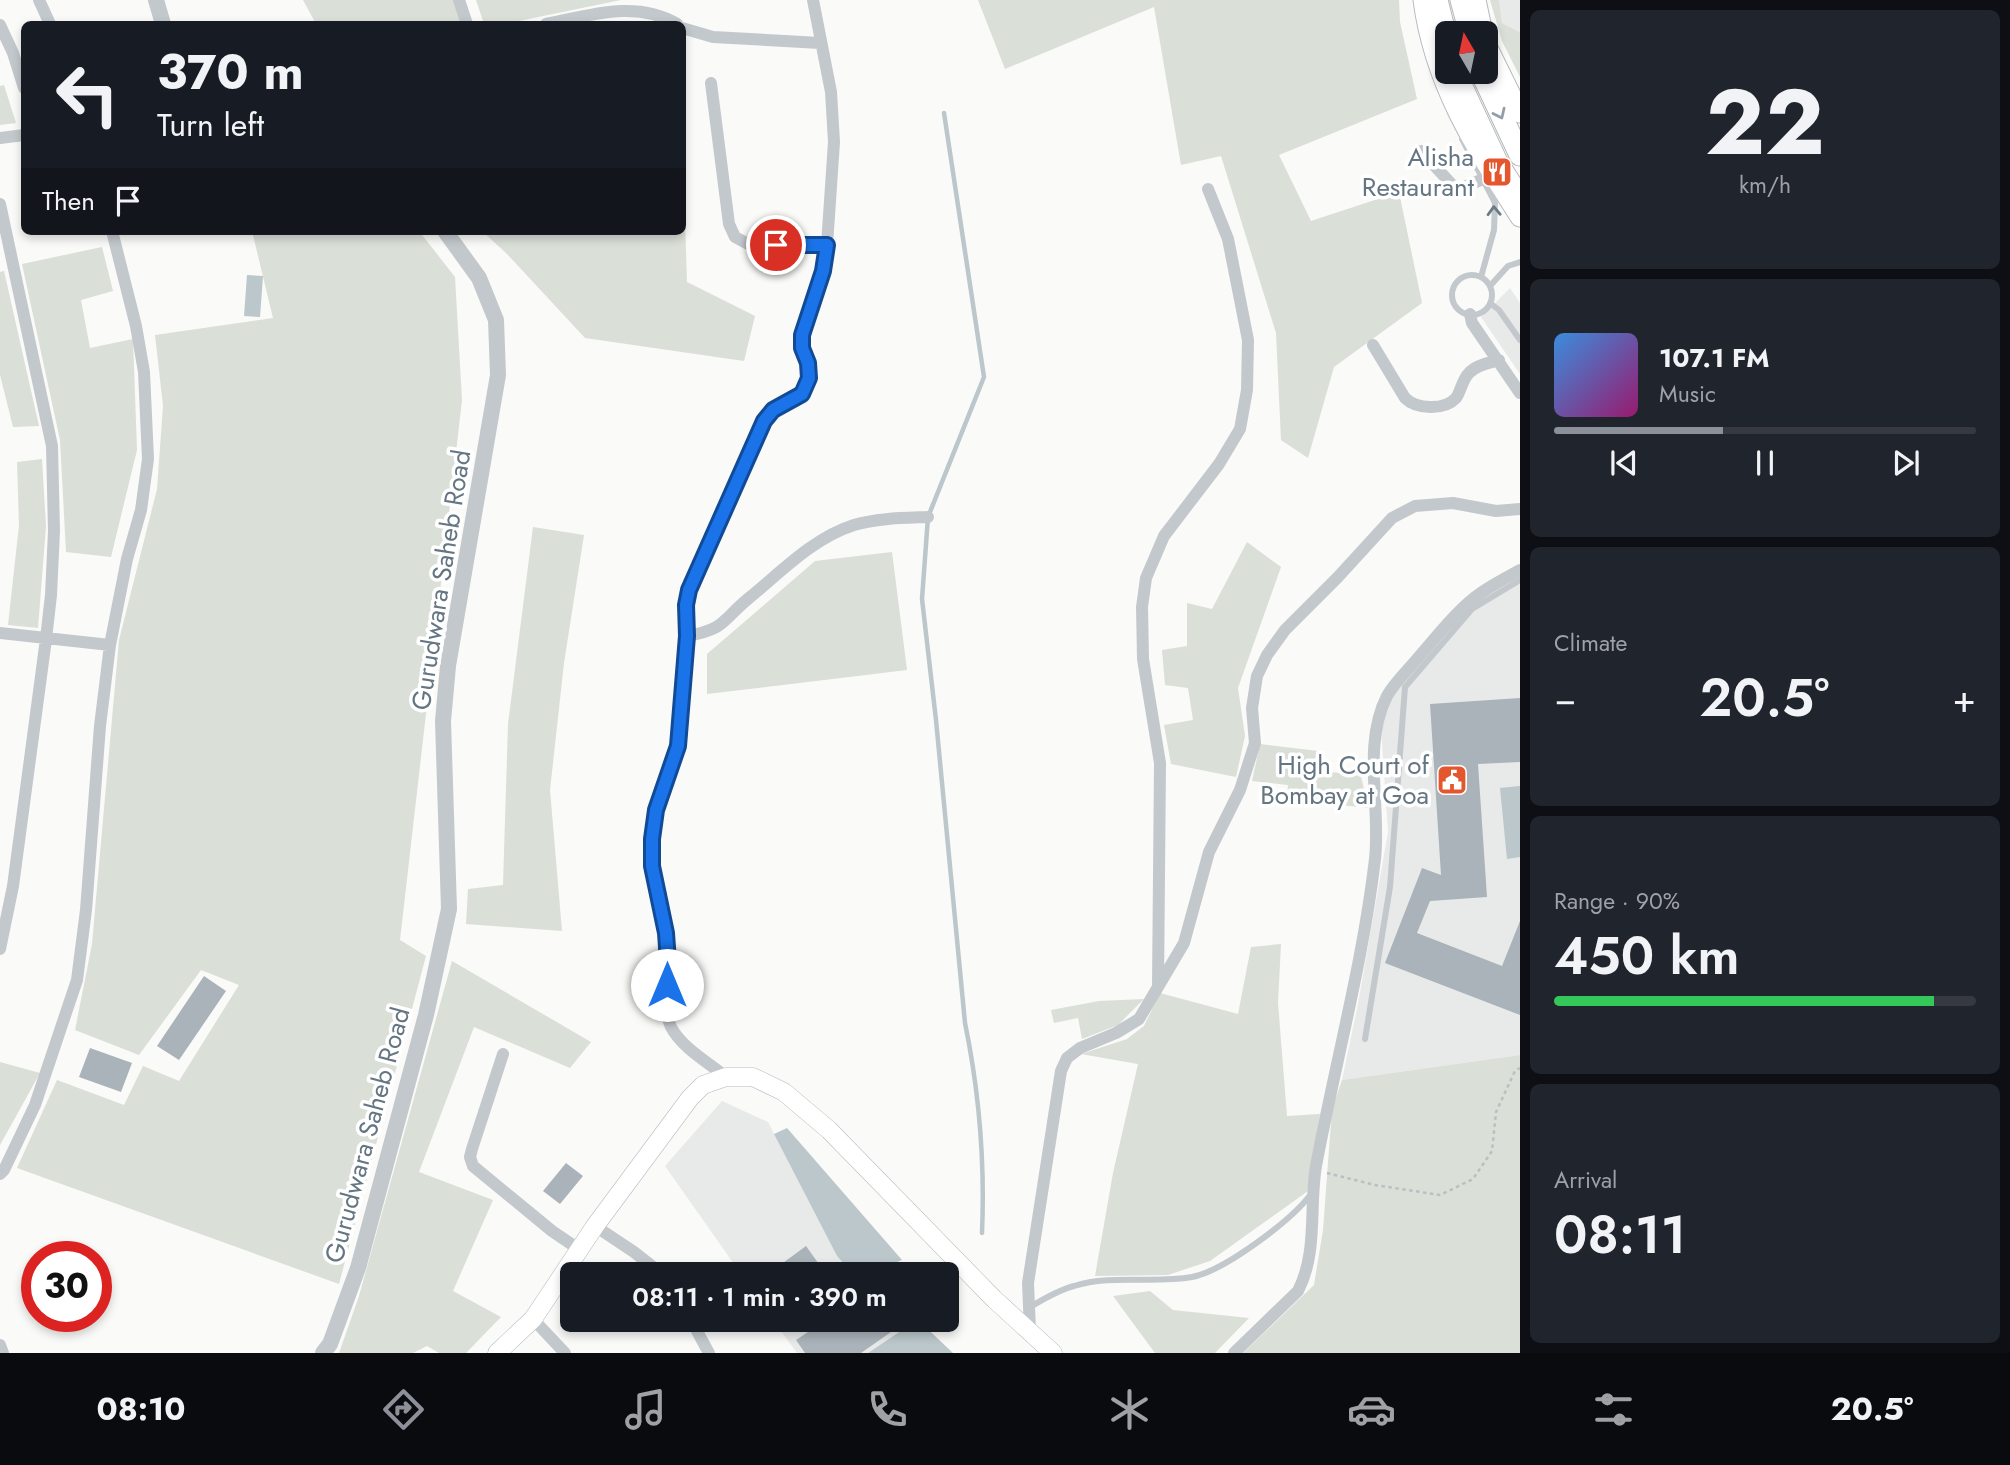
<!DOCTYPE html>
<meta charset="utf-8">
<style>
:root{--surface:#171b24;--page:#20242c;--text:#f1f3f6;--muted:#9ea1a6;--line:#363941;--accent:#8c9099}
body{margin:0;font-family:Jost,sans-serif;background:var(--page);color:var(--text);height:100vh;display:flex;flex-direction:column;font-size:26px;white-space:nowrap}
*{box-sizing:border-box;margin:0}
p{font-size:23px;color:var(--muted)}
.icon{flex:none;width:38px;height:38px;fill:none;stroke:currentColor;stroke-width:2;stroke-linecap:round;stroke-linejoin:round}
.map{position:relative;flex:1;overflow:hidden}
.panel{display:flex;flex-direction:column;gap:10px;padding:10px;background:#0d0f14;width:490px}
.panel>*{flex:none}
.top-card{position:absolute;left:21px;top:21px;width:665px;height:214px;border-radius:10px;box-shadow:0 4px 10px #0003;background:#171b24;color:var(--text);overflow:hidden}
.needle{width:46px;rotate:351deg}
.tools{position:absolute;left:1435px;top:21px;display:grid;gap:14px}
.tools a{display:grid;place-items:center;width:63px;height:63px;border-radius:10px;background:var(--surface);box-shadow:0 4px 10px #0003;font-size:35px}
.speed{position:absolute;left:21px;top:1241px;display:flex;gap:14px;font-size:35px;font-weight:700;text-align:center}
.speed>*{display:grid;place-content:center;width:91px;height:91px;border-radius:50%;background:var(--surface);box-shadow:0 4px 10px #0003;line-height:1}
.speed .limit{border:10px solid #d22;background:#fff;color:#111}
.pin{position:absolute;display:grid;place-items:center;width:60px;height:60px;color:#fff;margin:-30px;border:4px solid #fff;border-radius:50%;box-shadow:0 2px 7px #0007}
.me{position:absolute;width:77px;margin:-38px;rotate:0deg;stroke-linejoin:round;filter:drop-shadow(0 0 5px #0008)}
.turn{display:flex;align-items:center;gap:24px;height:147px;padding:0 21px;font-size:32px}
.turn .icon{width:91px;height:91px;stroke-width:2.5}
.turn b{display:block;font-size:49px;line-height:60px}
.then{display:flex;align-items:center;height:66px;padding:0 21px;background:#0003;gap:14px;font-size:26px}
.big{font-size:52px;font-weight:600;line-height:1.1}
.panel .card{flex:1;display:flex;flex-direction:column;justify-content:center;gap:10px;min-width:0;padding:0 24px;border-radius:10px;background:var(--page)}
.panel .dial{align-items:center;gap:0}
.dial b{font-size:91px;line-height:1}
.song{display:flex;align-items:center;gap:21px}
.cover{width:84px;height:84px;border-radius:10px;background:linear-gradient(135deg,hsl(210 70% 55%),hsl(320 70% 35%))}
.played{height:7px;border-radius:4px;background:linear-gradient(90deg,var(--accent) 40%,var(--line) 40%)}
.keys{display:flex;justify-content:space-around;direction:ltr}
.heat{display:flex;justify-content:space-between;align-items:center;font-size:38px;direction:ltr}
.charge{height:10px;border-radius:5px;background:linear-gradient(90deg,#34c759 90%,var(--line) 0)}
.trip{position:absolute;left:560px;top:1262px;width:399px;height:70px;border-radius:10px;background:var(--surface);box-shadow:0 4px 10px #0003;font-weight:600;line-height:70px;text-align:center}
.dock{display:flex;height:112px;justify-content:space-around;align-items:center;background:#090b0e;color:var(--muted)}
.dock .icon{width:49px;height:49px}
.dock .on{color:var(--accent)}
.dock b{font-size:32px;color:var(--text)}
main{display:flex;flex:1;min-height:0}
.map>svg:first-child{display:block}
</style>
<main>
<div class="map">
<svg width="1520" height="1353" viewBox="0 0 1520 1353">
<rect width="100%" height="100%" fill="#fafaf8"/>
<path fill="#e8e9e9" d="M 1499,0 L 1520,0 L 1520,32 L 1502,23 Z
M 1510,288 L 1520,303 L 1520,374 L 1481,317 Z
M 1520,572 L 1520,1055 L 1342,1080 L 1358,1004 L 1388,832 L 1381,728 L 1396,684 L 1475,600 Z
M 722,1101 L 768,1122 L 837,1256 L 853,1274 L 741,1274 L 665,1166 Z
M 773,1320 L 894,1320 L 903,1329 L 868,1353 L 797,1353 Z"/>
<path fill="#dadfd7" d="M 303,0 L 453,0 L 462,24 L 316,24 Z
M 476,0 L 621,0 L 504,24 L 484,24 Z
M 978,0 L 1399,0 L 1400,22 L 1417,99 L 1279,155 L 1311,221 L 1399,192 L 1422,303 L 1334,367 L 1308,458 L 1281,440 L 1276,333 L 1221,156 L 1181,165 L 1154,7 L 1005,69 Z
M 1490,0 L 1499,0 L 1502,23 L 1520,32 L 1520,77 L 1502,41 Z
M 4,85 L 16,123 L 0,125 L 0,86 Z
M 683,155 L 687,282 L 755,316 L 744,361 L 585,338 L 507,254 L 482,231 L 682,231 Z
M 252,231 L 419,231 L 455,277 L 462,400 L 400,940 L 426,956 L 339,1284 L 17,1168 L 57,1080 L 124,1105 L 143,1066 L 179,1081 L 239,985 L 201,970 L 139,1055 L 75,1030 L 92,944 L 119,640 L 157,489 L 163,406 L 155,335 L 273,318 Z
M 102,247 L 113,291 L 81,300 L 90,348 L 133,339 L 137,450 L 111,557 L 66,552 L 60,440 L 22,264 Z
M 4,271 L 39,426 L 13,427 L 0,375 L 0,272 Z
M 42,459 L 46,526 L 38,628 L 8,625 L 19,525 L 17,462 Z
M 533,527 L 584,535 L 564,663 L 550,790 L 562,931 L 466,924 L 468,889 L 503,885 L 508,724 Z
M 1247,542 L 1281,567 L 1238,688 L 1245,736 L 1236,777 L 1171,764 L 1164,725 L 1193,720 L 1188,688 L 1165,685 L 1162,650 L 1187,646 L 1187,603 L 1212,609 Z
M 892,552 L 907,670 L 707,694 L 707,654 L 815,561 Z
M 1260,744 L 1318,751 L 1317,770 L 1361,776 L 1368,808 L 1287,799 L 1288,785 L 1252,781 Z
M 1281,944 L 1278,1003 L 1287,1116 L 1320,1114 L 1308,1191 L 1210,1261 L 1168,1275 L 1095,1276 L 1113,1173 L 1138,1064 L 1081,1054 L 1127,1039 L 1144,1026 L 1160,993 L 1238,1014 L 1251,947 Z
M 452,961 L 591,1042 L 570,1068 L 474,1027 L 419,1172 L 493,1200 L 453,1291 L 501,1317 L 466,1353 L 439,1353 L 427,1346 L 413,1353 L 339,1353 L 359,1296 Z
M 1144,999 L 1118,1025 L 1082,1039 L 1078,1018 L 1054,1023 L 1051,1010 L 1099,1001 Z
M 1520,1055 L 1520,1353 L 1243,1353 L 1314,1285 L 1323,1230 L 1332,1109 L 1342,1080 Z
M 0,1062 L 40,1073 L 0,1145 Z
M 1150,1291 L 1173,1310 L 1249,1318 L 1215,1353 L 1155,1353 L 1113,1296 Z"/>
<path fill="#bbc7cb" d="M 247,275 L 263,276 L 260,317 L 244,316 Z
M 1520,786 L 1520,857 L 1507,859 L 1500,788 Z
M 787,1128 L 902,1260 L 882,1268 L 885,1274 L 853,1274 L 837,1256 L 774,1134 Z
M 894,1320 L 918,1320 L 953,1353 L 868,1353 L 902,1330 Z"/>
<g fill="none" stroke-linecap="round" stroke-linejoin="round">
<path stroke="#bbc7cb" stroke-width="4.5" d="M 944,113 L 984,377 L 928,517 L 922,599 L 936,720 L 965,1023 C 979,1091 985,1163 982,1233"/>
</g>
<path fill="#aab3b9" d="M 1520,698 L 1520,762 L 1478,764 L 1487,897 L 1430,901 L 1417,933 L 1502,966 L 1520,921 L 1520,1015 L 1385,963 L 1422,868 L 1441,875 L 1430,704 Z
M 204,976 L 226,991 L 179,1060 L 157,1046 Z
M 90,1048 L 132,1063 L 121,1092 L 79,1077 Z
M 566,1163 L 583,1176 L 560,1204 L 543,1191 Z
M 806,1246 L 826,1274 L 768,1274 Z
M 826,1320 L 882,1320 L 891,1332 L 861,1353 L 805,1353 L 796,1340 Z"/>
<g fill="none" stroke-linecap="round" stroke-linejoin="round">
<g stroke="#b3babf" stroke-width="19">
<path id="secondary" d="M 497,1353 L 533,1319 L 595,1226 L 690,1098 L 703,1085 L 726,1077 L 753,1077 L 784,1092 L 829,1130 L 994,1299 L 1053,1353"/>
</g>
<g stroke="#b5babe" stroke-width="21">
<path id="primary" d="M 1423,0 C 1434,84 1475,147 1520,217
M 1476,0 L 1483,33
M 1486,44 L 1520,113"/>
</g>
<g stroke="#b4b9bd" stroke-width="23">
<path id="trunk" d="M 1437,0 L 1447,41
M 1461,0 L 1470,33
M 1455,72 L 1497,162 L 1520,198
M 1481,72 L 1520,155"/>
</g>
<path stroke="#bbbfc2" stroke-width="2.5" stroke-dasharray="3.5 3.5" stroke-linecap="butt" d="M 1327,1173 L 1375,1185 L 1440,1195 L 1473,1179 L 1492,1151 L 1496,1112 L 1515,1071 L 1520,1068"/>
<path stroke="#c3c8cc" stroke-width="6" d="M 1462,139 L 1495,203 L 1494,230 L 1481,277
M1452 295a20 20 0 1 1 40 0a20 20 0 1 1-40 0Z
M 1490,286 L 1508,266 L 1520,262
M 1490,303 L 1499,310 L 1520,340
M 1365,1039 L 1390,887 L 1405,687 L 1472,609 L 1520,580
M 1030,1307 C 1044,1299 1058,1290 1074,1286 C 1112,1274 1153,1284 1192,1277 C 1224,1271 1292,1220 1311,1194"/>
<path stroke="#c3c8cc" stroke-width="12" d="M 39,0 L 50,24
M 459,0 L 467,24
M 546,24 C 591,15 637,0 677,24
M 0,25 L 13,53 L 24,88
M 682,28 L 713,37 L 820,43
M 711,83 L 729,224 L 735,237 L 750,245 L 827,245
M 0,138 L 24,135
M 1421,151 L 1455,188 L 1464,187 L 1493,175
M 0,204 L 52,446 L 54,531 L 51,595 L 46,639 L 13,886 L 0,949
M 1470,314 L 1472,323 L 1520,393
M 1373,345 L 1405,398 C 1416,409 1444,411 1456,398 C 1461,391 1462,380 1469,373 C 1476,365 1489,363 1499,360
M 0,633 L 110,645
M 687,636 C 726,629 721,621 749,598 C 781,572 813,538 854,525 C 878,518 903,518 928,517
M 1158,986 L 1160,763 L 1143,659 L 1142,607 L 1146,578 L 1164,536 L 1219,464 L 1240,429 L 1247,390 L 1248,340 L 1228,239 L 1208,189
M 503,1054 L 472,1149 L 470,1157 L 473,1166 L 552,1231 L 580,1250
M 726,1077 C 709,1063 682,1048 671,1027 C 662,1008 669,984 668,963 C 668,921 648,879 652,836 C 655,804 673,776 678,744 C 684,710 687,672 687,637 C 687,621 686,606 689,590 L 764,421 L 773,410 L 802,394 L 809,378 L 808,363 L 802,348 L 802,335 L 823,271 L 827,245 L 834,142 L 831,92 L 813,0
M 0,1174 L 4,1170 L 35,1105 L 77,980 L 86,910 L 100,726 L 110,645 L 127,559 L 141,510 L 148,459 L 144,372 L 136,326 L 112,231
M 595,1226 L 634,1252 L 662,1274
M 533,1319 L 565,1353
M 691,1320 L 709,1353
M 1030,1330 L 1028,1283 L 1061,1071 L 1067,1058 L 1080,1048 L 1116,1033 L 1139,1019 L 1184,943 L 1209,852 L 1240,790 L 1255,743 L 1252,708 L 1257,676 L 1267,655 L 1285,630 L 1338,577 L 1392,518 L 1415,506 L 1453,503 L 1496,511 L 1520,509
M 0,1345 L 3,1353
M 1234,1353 L 1298,1291 C 1318,1252 1309,1208 1316,1166 C 1335,1064 1363,962 1375,859 C 1381,807 1362,745 1387,696 C 1394,683 1407,671 1417,659 C 1433,641 1448,621 1467,604 C 1482,590 1502,580 1520,570"/>
<path stroke="#c3c8cc" stroke-width="16" d="M 156,0 L 163,24
M 323,1353 L 330,1344 L 358,1268 L 426,1015 L 449,909 L 443,721 L 448,666 L 498,375 L 496,320 L 479,278 L 445,231"/>
<use href="#secondary" stroke="#fff" stroke-width="18"/>
<use href="#primary" stroke="#fff" stroke-width="19"/>
<use href="#trunk" stroke="#fff" stroke-width="21"/>
</g>
<defs><path id="oneway-chevron" d="M-2-3.5L2.5 0L-2 3.5" fill="none" stroke-width="1.6" stroke-linecap="round" stroke-linejoin="round" transform="scale(1.75)"/></defs>
<use stroke="#939fa8" href="#oneway-chevron" transform="translate(1500 114) rotate(65)"/>
<use stroke="#6a7a87" href="#oneway-chevron" transform="translate(1494 211) rotate(-92)"/>
<g fill="none" stroke-linecap="round" stroke-linejoin="round">
<g stroke="#114b97" stroke-width="18">
<path id="route" d="M 667,985 L 668,962 L 666,933 L 652,866 L 652,839 L 656,810 L 678,746 L 687,636 L 686,605 L 689,590 L 764,421 L 773,410 L 802,394 L 809,378 L 808,363 L 802,348 L 802,335 L 823,271 L 827,245 L 776,245"/>
</g>
<use href="#route" stroke="#1a73e8" stroke-width="12"/>
</g>
<defs>
<g id="restaurant-square" transform="scale(1.575)"><rect x="-9" y="-9" width="18" height="18" rx="4" fill="#e4572e" stroke="#fff"/><path d="M-5-6h1v4h1v-4h1v4h1v-4h1v5L-1.5 .5V6h-2V.5L-5-1ZM5-6V6H3V1.5H1.5Q1.5-4 5-6Z" fill="#fff"/></g>
<g id="civic-square" transform="scale(1.575)"><rect x="-9" y="-9" width="18" height="18" rx="4" fill="#e4572e" stroke="#fff"/><path d="M-.6-6.5H3V-4.5H.6V-3L4-1V1h2V6H-6V1h2V-1L-.6-3ZM-1.2 2.5V6h2.4V2.5Z" fill="#fff"/></g>
</defs>
<g fill-rule="evenodd">
<use href="#restaurant-square" x="1497" y="172"/>
<use href="#civic-square" x="1452" y="780"/>
</g>
<g text-anchor="middle" stroke-width="7" stroke-linejoin="round" paint-order="stroke">
<g font-size="26" fill="#657683" stroke="#fff" text-anchor="end">
<text x="1474" y="166">Alisha<tspan x="1474" dy="30">Restaurant</tspan></text>
<text x="1429" y="774">High Court of<tspan x="1429" dy="30">Bombay at Goa</tspan></text>
</g>
<g font-size="26" fill="#657683" stroke="#fff">
<text transform="translate(441 580) rotate(-81)" y="9">Gurudwara Saheb Road</text>
<text transform="translate(367 1135) rotate(-75)" y="9">Gurudwara Saheb Road</text>
</g>
</g>
</svg>
<div class="tools">
<a><svg class="needle" viewBox="-14 -14 28 28"><path d="M0-13l5 13h-10z" fill="#e53935"/><path d="M0 13l5-13h-10z" fill="#9ea1a6"/></svg></a>
</div>
<div class="speed"><div class="limit">30</div></div>
<div class="pin" style="left:776px;top:245px;background:#d93025"><svg class="icon" aria-label="arrive" viewBox="0 0 24 24"><path d="M6 21V4h12l-3 4 3 4H6"/></svg></div>
<svg class="me" style="left:667px;top:985px" viewBox="-20 -20 40 40"><circle r="19" fill="#fff"/><path d="M0-13L10 11 0 6-10 11z" fill="#1a73e8"/></svg>
<div class="trip">08:11 · 1 min · 390 m</div>
<div class="top-card">
<div class="turn"><svg class="icon" aria-label="left" viewBox="0 0 24 24"><path d="M17 20v-9H6M10 6l-5 5 5 5"/></svg><div><b>370 m</b>Turn left</div></div>
<div class="then">Then<svg class="icon" aria-label="arrive" viewBox="0 0 24 24"><path d="M6 21V4h12l-3 4 3 4H6"/></svg></div>
</div>
</div>
<section class="panel">
<div class="card dial"><b>22</b><p>km/h</p></div>
<div class="card">
<div class="song"><i class="cover"></i><div><b>107.1 FM</b><p>Music</p></div></div>
<div class="played"></div>
<div class="keys"><svg class="icon" aria-label="previous" viewBox="0 0 24 24"><path d="M18 5L8 12l10 7zM5 5v14"/></svg><svg class="icon" aria-label="pause" viewBox="0 0 24 24"><path d="M8 5v14M16 5v14"/></svg><svg class="icon" aria-label="next" viewBox="0 0 24 24"><path d="M6 5l10 7-10 7zM19 5v14"/></svg></div>
</div>
<div class="card"><p>Climate</p>
<div class="heat"><a>−</a><b class="big">20.5°</b><a>+</a></div>
</div>
<div class="card"><p>Range · 90%</p><b class="big">450 km</b><div class="charge"></div></div>
<div class="card"><p>Arrival</p><b class="big">08:11</b></div>
</section>
</main>
<nav class="dock">
<b>08:10</b>
<svg class="icon on" aria-label="directions" viewBox="0 0 24 24"><path d="M12 3l9 9-9 9-9-9zM9 14v-3h6M13 9l2 2-2 2"/></svg>
<svg class="icon" aria-label="music" viewBox="0 0 24 24"><path d="M9 18V5l10-2v13"/><circle cx="6" cy="18" r="3"/><circle cx="16" cy="16" r="3"/></svg>
<svg class="icon" aria-label="phone" viewBox="0 0 24 24"><path d="M5 4h4l2 5-3 2q2 4 5 5l2-3 5 2v4C11 20 4 13 5 4z"/></svg>
<svg class="icon" aria-label="climate" viewBox="0 0 24 24"><path d="M12 3v18M4 7l16 10M4 17L20 7"/></svg>
<svg class="icon" aria-label="car" viewBox="0 0 24 24"><path d="M5 17H2v-5l4-1 3-4h7l3 4 3 1v5h-3M9 17h6M6 11h13"/><circle cx="7" cy="17" r="2"/><circle cx="17" cy="17" r="2"/></svg>
<svg class="icon" aria-label="filters" viewBox="0 0 24 24"><path d="M4 7h16M4 17h16"/><circle cx="9" cy="7" r="2"/><circle cx="15" cy="17" r="2"/></svg>
<b>20.5°</b>
</nav>
